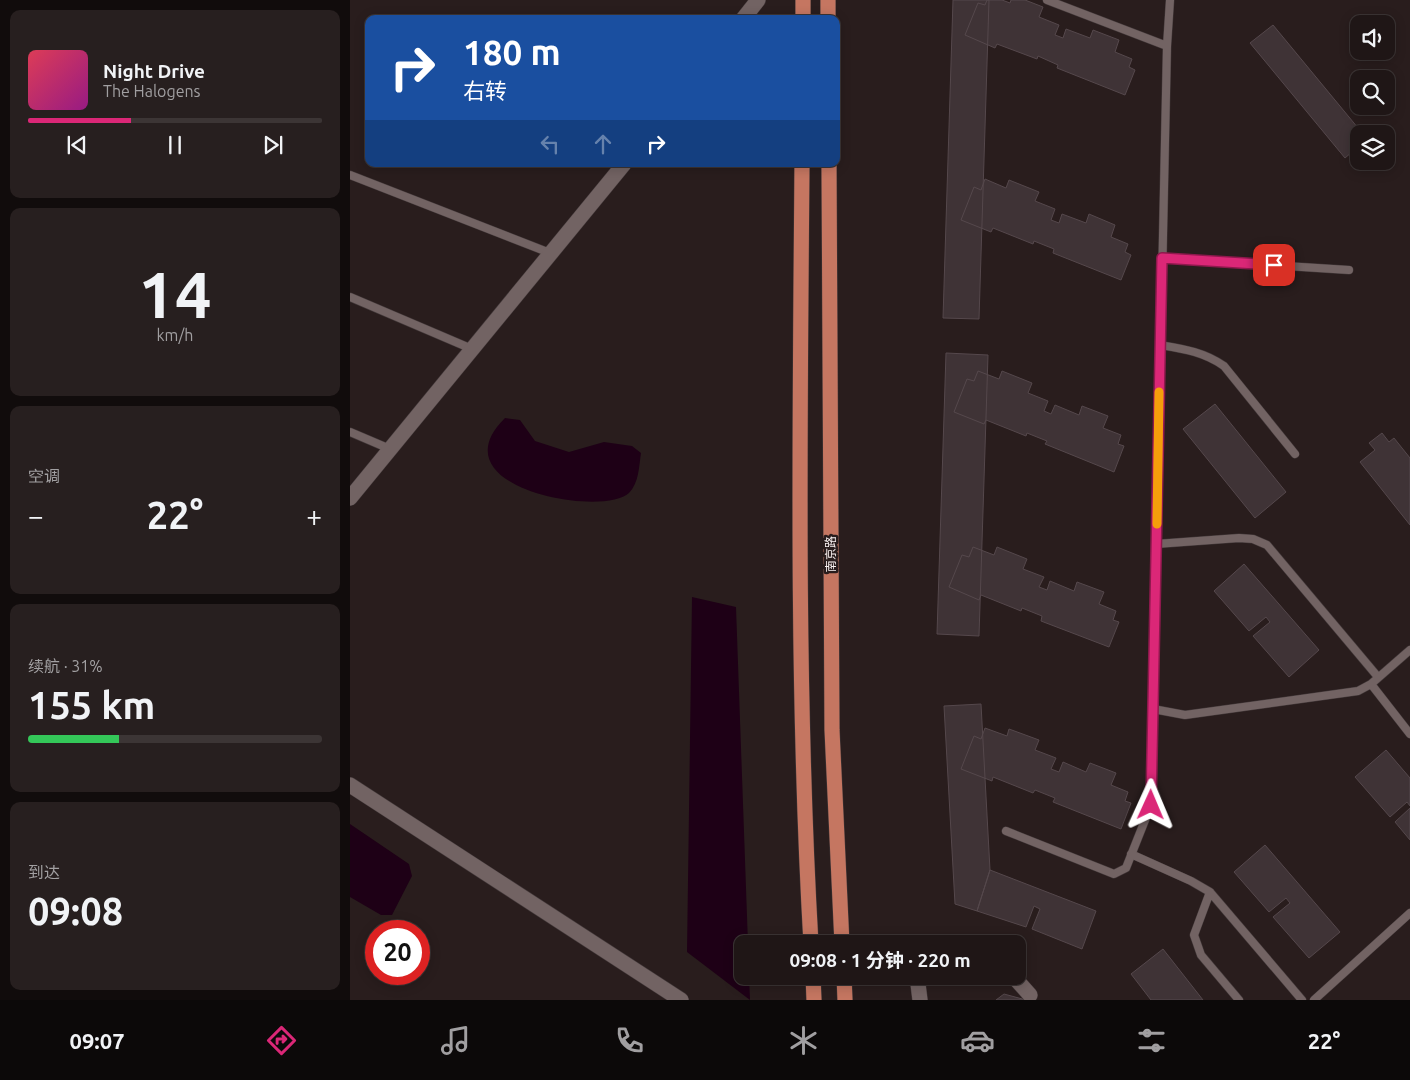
<!DOCTYPE html>
<html lang="zh">
<meta charset="utf-8">
<style>
:root{--surface:#1f1616;--page:#271f1f;--text:#f1f3f6;--muted:#a19fa1;--line:#3c3535;--accent:#db2777}
body{margin:0;font-family:Ubuntu,"Noto Sans SC",sans-serif;background:var(--page);color:var(--text);height:100vh;display:flex;flex-direction:column;font-size:19px;white-space:nowrap}
*{box-sizing:border-box;margin:0}
p{font-size:16px;color:var(--muted)}
.icon{flex:none;width:28px;height:28px;fill:none;stroke:currentColor;stroke-width:2;stroke-linecap:round;stroke-linejoin:round}
.map{position:relative;flex:1;overflow:hidden}
.drawer{display:flex;flex-direction:column;gap:10px;padding:10px;background:#110c0c;width:350px}
.drawer>*{flex:none}
.top-card{position:absolute;left:15px;top:15px;width:475px;height:152px;border-radius:10px;box-shadow:0 2px 12px #0003,0 0 0 1px var(--line);background:#1a4fa0;color:#fff;overflow:hidden}
.buttons{position:absolute;left:1000px;top:15px;display:grid;gap:10px}
.buttons a{display:grid;place-items:center;width:45px;height:45px;border-radius:10px;background:var(--surface);box-shadow:0 2px 12px #0003,0 0 0 1px var(--line);font-size:25px}
.speed{position:absolute;left:15px;top:920px;display:flex;gap:10px;font-size:25px;font-weight:700;text-align:center}
.speed>*{display:grid;place-content:center;width:65px;height:65px;border-radius:50%;background:var(--surface);box-shadow:0 2px 12px #0003,0 0 0 1px var(--line);line-height:1}
.speed .limit{border:8px solid #d22;background:#fff;color:#111}
.pin{position:absolute;display:grid;place-items:center;width:42px;height:42px;color:#fff;margin:-21px;border-radius:10px;box-shadow:0 2px 8px #0006}
.me{position:absolute;width:55px;margin:-28px;rotate:1deg;stroke-linejoin:round;filter:drop-shadow(0 0 4px #0008)}
.turn{display:flex;align-items:center;gap:18px;height:105px;padding:0 15px;font-size:22px}
.turn .icon{width:65px;height:65px;stroke-width:2.5}
.turn b{display:block;font-size:35px;line-height:42px}
.lanes{display:flex;align-items:center;height:48px;padding:0 15px;background:#0003;justify-content:center;gap:25px;direction:ltr}
.lanes .off{opacity:.35}
.big{font-size:38px;font-weight:700;line-height:1.1}
.drawer .card{flex:1;display:flex;flex-direction:column;justify-content:center;gap:8px;min-width:0;padding:0 18px;border-radius:10px;background:var(--page)}
.drawer .dial{align-items:center;gap:0}
.dial b{font-size:65px;line-height:1}
.song{display:flex;align-items:center;gap:15px}
.cover{width:60px;height:60px;border-radius:8px;background:linear-gradient(135deg,hsl(350 70% 55%),hsl(310 70% 35%))}
.played{height:5px;border-radius:2px;background:linear-gradient(90deg,var(--accent) 35%,var(--line) 35%)}
.keys{display:flex;justify-content:space-around;direction:ltr}
.heat{display:flex;justify-content:space-between;align-items:center;font-size:28px;direction:ltr}
.charge{height:8px;border-radius:4px;background:linear-gradient(90deg,#34c759 31%,var(--line) 0)}
.trip{position:absolute;left:384px;top:935px;width:292px;height:50px;border-radius:10px;background:var(--surface);box-shadow:0 2px 12px #0003,0 0 0 1px var(--line);font-weight:700;line-height:50px;text-align:center}
.menu{display:flex;height:80px;justify-content:space-around;align-items:center;background:#0c0909;color:var(--muted)}
.menu .icon{width:35px;height:35px}
.menu .current{color:var(--accent)}
.menu b{font-size:22px;color:var(--text)}
main{display:flex;flex:1;min-height:0}
.map>svg:first-child{display:block}
</style>
<main>
<section class="drawer">
<div class="card">
<div class="song"><i class="cover"></i><div><b>Night Drive</b><p>The Halogens</p></div></div>
<div class="played"></div>
<div class="keys"><svg class="icon" aria-label="previous" viewBox="0 0 24 24"><path d="M18 5L8 12l10 7zM5 5v14"/></svg><svg class="icon" aria-label="pause" viewBox="0 0 24 24"><path d="M8 5v14M16 5v14"/></svg><svg class="icon" aria-label="next" viewBox="0 0 24 24"><path d="M6 5l10 7-10 7zM19 5v14"/></svg></div>
</div>
<div class="card dial"><b>14</b><p>km/h</p></div>
<div class="card"><p>空调</p>
<div class="heat"><a>−</a><b class="big">22°</b><a>+</a></div>
</div>
<div class="card"><p>续航 · 31%</p><b class="big">155 km</b><div class="charge"></div></div>
<div class="card"><p>到达</p><b class="big">09:08</b></div>
</section>
<div class="map">
<svg width="1060" height="1000" viewBox="0 0 1060 1000">
<rect width="100%" height="100%" fill="#291d1d"/>
<path fill="#1e0016" d="M 155,418 L 170,420 L 185,441 L 219,452 L 254,442 L 282,446 L 291,453 C 289,466 289,483 279,493 C 253,518 84,488 155,418 Z
M 342,597 L 386,607 L 398,944 L 392,944 L 392,976 L 399,976 L 400,1000 L 337,952 Z
M 0,824 L 59,864 L 62,876 L 42,915 L 31,915 L 0,897 Z"/>
<path fill="#3f3336" stroke="#55484c" d="M 603,0 L 639,0 L 629,319 L 593,318 Z
M 637,0 L 652,0 L 660,3 L 661,0 L 675,0 L 693,7 L 689,17 L 709,25 L 705,35 L 713,38 L 716,29 L 740,38 L 743,30 L 769,40 L 765,52 L 782,59 L 779,67 L 785,70 L 775,95 L 707,68 L 708,65 L 688,56 L 687,59 L 647,44 L 645,48 L 615,35 L 628,3 L 635,5 Z
M 923,25 L 1013,134 L 1009,134 L 1009,146 L 995,158 L 900,43 Z
M 635,179 L 656,188 L 659,180 L 689,192 L 685,201 L 705,209 L 701,220 L 709,223 L 712,214 L 736,223 L 739,214 L 765,225 L 761,237 L 778,244 L 775,252 L 781,255 L 771,280 L 703,253 L 704,249 L 684,241 L 683,244 L 643,228 L 641,232 L 611,220 L 624,187 L 631,190 Z
M 596,353 L 638,355 L 629,636 L 587,634 Z
M 628,371 L 649,379 L 652,371 L 682,383 L 678,393 L 698,401 L 694,411 L 701,414 L 705,405 L 729,415 L 732,406 L 758,416 L 753,428 L 771,435 L 768,444 L 774,446 L 764,472 L 695,444 L 697,441 L 677,433 L 676,436 L 636,420 L 634,424 L 604,412 L 617,379 L 624,381 Z
M 865,404 L 936,492 L 905,518 L 833,429 Z
M 1032,433 L 1039,442 L 1044,438 L 1060,458 L 1060,525 L 1010,462 L 1025,450 L 1019,443 Z
M 623,547 L 644,555 L 647,547 L 677,559 L 673,569 L 694,577 L 689,587 L 697,590 L 700,581 L 724,591 L 727,582 L 754,592 L 749,604 L 766,611 L 763,620 L 769,622 L 759,647 L 691,621 L 692,616 L 672,608 L 671,611 L 631,595 L 629,600 L 599,587 L 612,555 L 619,557 Z
M 894,564 L 969,650 L 939,677 L 903,636 L 920,622 L 916,617 L 899,631 L 864,591 Z
M 631,704 L 640,870 L 627,911 L 605,904 L 594,706 Z
M 635,728 L 657,736 L 659,729 L 689,740 L 685,750 L 706,758 L 701,769 L 709,772 L 713,762 L 736,772 L 740,763 L 766,773 L 761,785 L 778,792 L 775,801 L 781,803 L 771,829 L 703,802 L 705,798 L 685,790 L 683,793 L 643,777 L 642,781 L 611,769 L 624,736 L 631,739 Z
M 1036,750 L 1060,778 L 1060,806 L 1057,802 L 1040,817 L 1005,777 Z
M 1060,808 L 1060,840 L 1045,822 Z
M 915,845 L 990,932 L 959,958 L 923,917 L 940,903 L 936,898 L 919,912 L 884,872 Z
M 640,870 L 746,911 L 732,949 L 682,929 L 690,909 L 684,906 L 676,927 L 627,911 Z
M 813,949 L 853,1000 L 801,1000 L 781,974 Z
M 654,994 L 676,1000 L 646,1000 Z"/>
<g fill="none" stroke-linecap="round" stroke-linejoin="round">
<g stroke="#443a3b" stroke-width="9">
<path id="lane" d="M 697,0 L 817,46
M 0,175 L 200,253
M 812,258 L 999,270
M 0,297 L 122,349
M 810,345 C 834,349 854,352 874,366 L 945,454
M 0,432 L 40,449
M 806,544 L 889,538 L 903,539 L 917,545 L 1028,677
M 1021,684 L 1060,734
M 803,709 L 835,715 L 1008,691 L 1021,684 L 1060,650
M 656,831 L 764,874 L 776,868 L 801,805 L 817,46 L 820,0
M 781,854 L 841,881 L 860,892 L 952,1000
M 860,892 L 844,935 L 851,955 L 889,1000
M 964,1000 L 1060,913"/>
</g>
<g stroke="#443a3b" stroke-width="16">
<path id="street" d="M 393,19 L 408,0
M 0,498 L 274,164
M 0,785 L 331,1000
M 567,976 L 570,1000
M 663,976 L 680,995"/>
</g>
<g stroke="#443a3b" stroke-width="16">
<path id="primary" d="M 478,0 L 478,19
M 453,19 L 453,0
M 452,164 C 450,424 446,684 461,944
M 479,164 L 482,730 L 492,944
M 463,976 L 464,1000
M 494,976 L 495,1000"/>
</g>
<use href="#lane" stroke="#726363" stroke-width="8"/>
<use href="#street" stroke="#726363" stroke-width="15"/>
<use href="#primary" stroke="#c57661" stroke-width="15"/>
</g>
<g fill="none" stroke-linecap="round" stroke-linejoin="round">
<g stroke="#8e194d" stroke-width="12">
<path id="route" d="M 801,805 L 812,258 L 924,265"/>
</g>
<use href="#route" stroke="#db2777" stroke-width="9"/>
<path stroke="#f59e0b" stroke-width="9" d="M 807,524 L 809,392"/>
</g>
<g text-anchor="middle" stroke-width="5" stroke-linejoin="round" paint-order="stroke">
<g font-size="12" fill="#f9f1f1" stroke="#291d1d">
<text transform="translate(481 554) rotate(-90)" y="4">南京路</text>
</g>
</g>
</svg>
<div class="buttons">
<a><svg class="icon" aria-label="sound" viewBox="0 0 24 24"><path d="M4 9h4l5-4v14l-5-4H4zM17 9q2 3 0 6"/></svg></a>
<a><svg class="icon" aria-label="search" viewBox="0 0 24 24"><circle cx="10" cy="10" r="6"/><path d="M15 15l6 6"/></svg></a>
<a><svg class="icon" aria-label="layers" viewBox="0 0 24 24"><path d="M12 4l9 5-9 5-9-5zM3 14l9 5 9-5"/></svg></a>
</div>
<div class="speed"><div class="limit">20</div></div>
<div class="pin" style="left:924px;top:265px;background:#d93025"><svg class="icon" aria-label="arrive" viewBox="0 0 24 24"><path d="M6 21V4h12l-3 4 3 4H6"/></svg></div>
<svg class="me" style="left:801px;top:805px" viewBox="-20 -20 40 40"><path d="M0-17L14 15 0 8-14 15z" fill="#db2777" stroke="#fff" stroke-width="4"/></svg>
<div class="trip">09:08 · 1 分钟 · 220 m</div>
<div class="top-card">
<div class="turn"><svg class="icon" aria-label="right" viewBox="0 0 24 24"><path d="M7 20v-9h11M14 6l5 5-5 5"/></svg><div><b>180 m</b>右转</div></div>
<div class="lanes"><svg class="icon off" aria-label="left" viewBox="0 0 24 24"><path d="M17 20v-9H6M10 6l-5 5 5 5"/></svg><svg class="icon off" aria-label="ahead" viewBox="0 0 24 24"><path d="M12 20V5M6 11l6-6 6 6"/></svg><svg class="icon" aria-label="right" viewBox="0 0 24 24"><path d="M7 20v-9h11M14 6l5 5-5 5"/></svg></div>
</div>
</div>
</main>
<nav class="menu">
<b>09:07</b>
<svg class="icon current" aria-label="directions" viewBox="0 0 24 24"><path d="M12 3l9 9-9 9-9-9zM9 14v-3h6M13 9l2 2-2 2"/></svg>
<svg class="icon" aria-label="music" viewBox="0 0 24 24"><path d="M9 18V5l10-2v13"/><circle cx="6" cy="18" r="3"/><circle cx="16" cy="16" r="3"/></svg>
<svg class="icon" aria-label="phone" viewBox="0 0 24 24"><path d="M5 4h4l2 5-3 2q2 4 5 5l2-3 5 2v4C11 20 4 13 5 4z"/></svg>
<svg class="icon" aria-label="climate" viewBox="0 0 24 24"><path d="M12 3v18M4 7l16 10M4 17L20 7"/></svg>
<svg class="icon" aria-label="car" viewBox="0 0 24 24"><path d="M5 17H2v-5l4-1 3-4h7l3 4 3 1v5h-3M9 17h6M6 11h13"/><circle cx="7" cy="17" r="2"/><circle cx="17" cy="17" r="2"/></svg>
<svg class="icon" aria-label="filters" viewBox="0 0 24 24"><path d="M4 7h16M4 17h16"/><circle cx="9" cy="7" r="2"/><circle cx="15" cy="17" r="2"/></svg>
<b>22°</b>
</nav>
